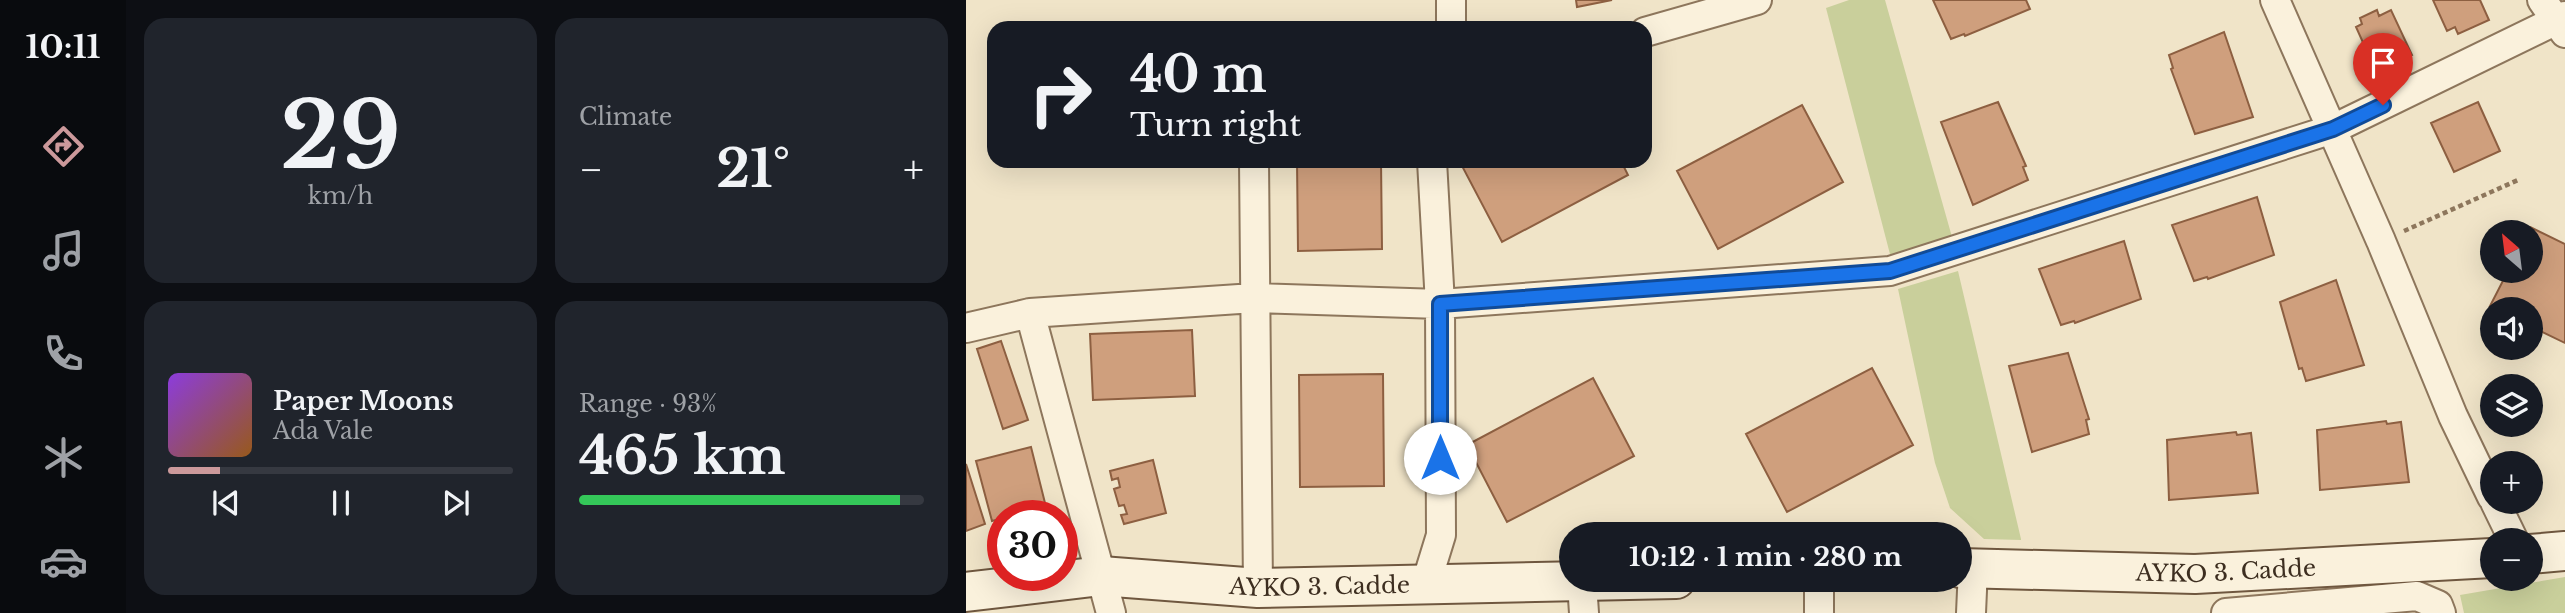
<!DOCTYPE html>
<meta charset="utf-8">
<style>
:root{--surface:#171b24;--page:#20242c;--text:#f1f3f6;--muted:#9ea1a6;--line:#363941;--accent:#cc999b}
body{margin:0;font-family:"Libre Baskerville",serif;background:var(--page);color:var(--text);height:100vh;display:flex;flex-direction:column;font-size:26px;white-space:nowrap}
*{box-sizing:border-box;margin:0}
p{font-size:23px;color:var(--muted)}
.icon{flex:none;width:38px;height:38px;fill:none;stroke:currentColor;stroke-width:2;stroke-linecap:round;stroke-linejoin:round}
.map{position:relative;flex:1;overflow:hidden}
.drawer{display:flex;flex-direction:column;gap:18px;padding:18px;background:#0d0f14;width:840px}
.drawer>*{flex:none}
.banner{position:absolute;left:21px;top:21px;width:665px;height:147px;border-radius:21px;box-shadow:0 7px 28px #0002;background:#171b24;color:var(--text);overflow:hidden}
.needle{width:46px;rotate:332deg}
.buttons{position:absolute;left:1514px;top:220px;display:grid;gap:14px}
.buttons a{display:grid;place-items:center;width:63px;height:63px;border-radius:50%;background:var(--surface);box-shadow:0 7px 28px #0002;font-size:35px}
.speed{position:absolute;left:21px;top:500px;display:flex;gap:14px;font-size:35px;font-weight:700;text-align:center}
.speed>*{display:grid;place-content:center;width:91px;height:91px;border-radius:50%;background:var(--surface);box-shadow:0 7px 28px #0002;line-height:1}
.speed .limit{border:10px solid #d22;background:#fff;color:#111}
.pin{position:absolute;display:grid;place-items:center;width:60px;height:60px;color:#fff;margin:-72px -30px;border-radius:50% 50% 50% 0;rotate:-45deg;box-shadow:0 0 7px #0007}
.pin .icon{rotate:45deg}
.me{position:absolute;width:77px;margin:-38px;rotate:0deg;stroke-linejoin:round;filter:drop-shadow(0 0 5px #0008)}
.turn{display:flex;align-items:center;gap:24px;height:147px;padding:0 28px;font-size:32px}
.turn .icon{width:91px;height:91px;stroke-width:2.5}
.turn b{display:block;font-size:49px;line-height:60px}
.big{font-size:52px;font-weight:700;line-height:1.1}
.drawer .card{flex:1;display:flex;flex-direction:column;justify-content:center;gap:10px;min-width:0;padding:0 24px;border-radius:21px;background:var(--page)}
.drawer .dial{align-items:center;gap:0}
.dial b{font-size:91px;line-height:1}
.song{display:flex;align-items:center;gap:21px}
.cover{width:84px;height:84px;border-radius:10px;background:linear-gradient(135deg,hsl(270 70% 55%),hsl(30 70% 35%))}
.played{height:7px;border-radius:4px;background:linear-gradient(90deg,var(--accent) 15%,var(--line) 15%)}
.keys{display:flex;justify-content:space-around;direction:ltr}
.heat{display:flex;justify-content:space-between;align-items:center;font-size:38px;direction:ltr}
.charge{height:10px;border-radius:5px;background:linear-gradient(90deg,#34c759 93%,var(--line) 0)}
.drawer .tiles{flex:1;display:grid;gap:18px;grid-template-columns:repeat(2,1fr)}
.trip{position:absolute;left:593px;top:522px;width:413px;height:70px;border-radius:35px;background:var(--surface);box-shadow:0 7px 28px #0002;font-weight:700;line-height:70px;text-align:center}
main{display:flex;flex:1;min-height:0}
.dock{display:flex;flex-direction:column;width:126px;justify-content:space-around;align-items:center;background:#090b0e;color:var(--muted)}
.dock .icon{width:49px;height:49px}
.dock .current{color:var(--accent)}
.dock b{font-size:32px;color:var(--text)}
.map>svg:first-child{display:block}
</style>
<main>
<nav class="dock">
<b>10:11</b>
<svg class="icon current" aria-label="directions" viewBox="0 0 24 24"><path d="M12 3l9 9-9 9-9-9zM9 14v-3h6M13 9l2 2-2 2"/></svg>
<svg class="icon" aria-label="music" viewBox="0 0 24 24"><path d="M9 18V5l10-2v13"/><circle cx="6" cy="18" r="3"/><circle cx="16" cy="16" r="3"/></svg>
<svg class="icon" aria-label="phone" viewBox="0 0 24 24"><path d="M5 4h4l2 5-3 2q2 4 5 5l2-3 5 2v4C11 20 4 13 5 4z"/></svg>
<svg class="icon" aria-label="climate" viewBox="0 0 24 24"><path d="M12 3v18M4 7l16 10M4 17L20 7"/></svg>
<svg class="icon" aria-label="car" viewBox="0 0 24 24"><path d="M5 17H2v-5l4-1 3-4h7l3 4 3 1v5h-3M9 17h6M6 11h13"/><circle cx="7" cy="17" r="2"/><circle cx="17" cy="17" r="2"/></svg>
</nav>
<section class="drawer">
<div class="tiles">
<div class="card dial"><b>29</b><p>km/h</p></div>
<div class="card"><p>Climate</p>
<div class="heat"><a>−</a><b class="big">21°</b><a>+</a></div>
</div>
<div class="card">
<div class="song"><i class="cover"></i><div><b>Paper Moons</b><p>Ada Vale</p></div></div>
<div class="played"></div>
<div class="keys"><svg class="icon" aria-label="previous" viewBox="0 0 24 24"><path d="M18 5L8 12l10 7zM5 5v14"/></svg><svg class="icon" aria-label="pause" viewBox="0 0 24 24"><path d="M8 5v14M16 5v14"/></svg><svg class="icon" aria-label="next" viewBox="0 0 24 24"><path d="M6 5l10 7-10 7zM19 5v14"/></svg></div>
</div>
<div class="card"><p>Range · 93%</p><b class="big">465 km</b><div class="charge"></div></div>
</div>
</section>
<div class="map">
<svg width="1599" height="613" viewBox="0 0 1599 613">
<rect width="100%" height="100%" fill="#f0e4c8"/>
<path fill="#c9cf9b" d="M 883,0 L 919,0 L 986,237 L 925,258 L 860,8 Z
M 992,271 L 1055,539 L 1055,540 L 1018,539 L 984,508 L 969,463 L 932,289 Z
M 1599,577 L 1599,613 L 1498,613 L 1494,595 Z"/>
<path fill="#cf9f7d" stroke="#8d5f41" stroke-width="2" d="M 610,0 L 646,0 L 611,7 Z
M 967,0 L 1060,0 L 1064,9 L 999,36 L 998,34 L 985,39 Z
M 1467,0 L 1514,0 L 1523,20 L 1492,34 L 1489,27 L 1481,31 Z
M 1411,10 L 1413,16 L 1425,10 L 1446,55 L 1405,74 L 1399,60 L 1404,58 L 1390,27 L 1396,24 L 1394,18 Z
M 1258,32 L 1287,117 L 1229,134 L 1205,69 L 1207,68 L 1203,55 Z
M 1032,102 L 1060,166 L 1057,167 L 1062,180 L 1007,205 L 975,122 Z
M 1512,102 L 1534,151 L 1488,172 L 1465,123 Z
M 836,105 L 877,182 L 752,249 L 711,171 Z
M 331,161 L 415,161 L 416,249 L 332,251 Z
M 501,161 L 655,161 L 662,175 L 536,242 L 495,164 Z
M 1291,197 L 1308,255 L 1242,279 L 1241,277 L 1228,281 L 1206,225 Z
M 1564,227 L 1599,244 L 1599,343 L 1564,326 L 1564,310 L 1532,310 L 1524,306 L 1542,271 L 1564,271 L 1564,233 L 1561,233 Z
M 1158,241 L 1175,299 L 1109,323 L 1108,321 L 1095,325 L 1073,269 Z
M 1370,280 L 1398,365 L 1340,381 L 1336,368 L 1333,369 L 1314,302 Z
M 226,330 L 229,396 L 127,400 L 124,334 Z
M 35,341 L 62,420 L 37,429 L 11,349 Z
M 1102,353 L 1123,419 L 1120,420 L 1123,434 L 1066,452 L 1043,366 Z
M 906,368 L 947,445 L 821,512 L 780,434 Z
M 417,374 L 418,486 L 334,487 L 333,375 Z
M 627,378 L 668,456 L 541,522 L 501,445 Z
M 1420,421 L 1421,424 L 1435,422 L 1443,482 L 1354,490 L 1351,430 Z
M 1270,432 L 1271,435 L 1285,433 L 1292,493 L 1203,500 L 1201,440 Z
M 65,447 L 80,507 L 26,521 L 10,461 Z
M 187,460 L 200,513 L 158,524 L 155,515 L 161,514 L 158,505 L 153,506 L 148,489 L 154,487 L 152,478 L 146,480 L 144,471 Z
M 0,464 L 19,524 L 0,531 Z"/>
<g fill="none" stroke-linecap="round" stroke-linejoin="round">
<g stroke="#8d765c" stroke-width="32">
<path id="street" d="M 1309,0 L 1415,241 L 1487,416 L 1526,497
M 1576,0 L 1599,33
M 485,28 L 485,0
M 679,32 L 791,0
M 288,161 L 292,588
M 64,313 L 288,298 L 474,304 L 924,271 L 1367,129 L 1599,16
M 0,328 L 64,313 L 145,613
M 1529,502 L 1548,541
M 853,579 L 853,613
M 616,583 L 618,613
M 459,587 L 475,535 L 474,304 L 466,161
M 1005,613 L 1007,568
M 1260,613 L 1451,596 L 1472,605 L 1475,613"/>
</g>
<g stroke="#6f573f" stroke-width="42">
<g id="secondary">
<path d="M 1564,554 L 1599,551"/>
<path id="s1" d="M 994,568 L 1229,574 L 1526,558"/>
<path id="s2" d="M 0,592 L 135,576 L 292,588 L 710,579"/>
</g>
</g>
<path stroke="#8d765c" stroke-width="4.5" stroke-dasharray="5 3.5" stroke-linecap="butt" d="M 1438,231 L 1552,180"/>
<use href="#street" stroke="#faf1dc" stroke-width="28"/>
<use href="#secondary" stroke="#faf1dc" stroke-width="38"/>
</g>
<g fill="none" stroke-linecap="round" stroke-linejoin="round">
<g stroke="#114b97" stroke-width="18">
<path id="route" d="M 474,458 L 474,304 L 924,271 L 1367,129 L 1417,105"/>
</g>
<use href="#route" stroke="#1a73e8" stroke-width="12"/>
</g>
<g text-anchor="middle" stroke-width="7" stroke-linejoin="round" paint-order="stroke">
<g font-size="23" fill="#3d2e20" stroke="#f7eed8">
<text dy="8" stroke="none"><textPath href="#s1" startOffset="266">AYKO 3. Cadde</textPath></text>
<text dy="8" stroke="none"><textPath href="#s2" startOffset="355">AYKO 3. Cadde</textPath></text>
</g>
</g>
</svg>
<div class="buttons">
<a><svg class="needle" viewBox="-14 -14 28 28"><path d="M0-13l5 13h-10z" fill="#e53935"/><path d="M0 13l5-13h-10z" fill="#9ea1a6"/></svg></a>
<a><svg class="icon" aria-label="sound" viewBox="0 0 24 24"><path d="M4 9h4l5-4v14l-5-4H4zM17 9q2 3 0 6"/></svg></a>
<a><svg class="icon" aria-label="layers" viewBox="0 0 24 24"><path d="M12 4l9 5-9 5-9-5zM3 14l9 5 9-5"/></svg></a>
<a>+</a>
<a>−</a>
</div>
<div class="speed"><div class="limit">30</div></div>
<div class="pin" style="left:1417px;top:105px;background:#d93025"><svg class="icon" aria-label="arrive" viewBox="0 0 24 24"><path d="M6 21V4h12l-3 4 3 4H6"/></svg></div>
<svg class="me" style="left:474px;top:458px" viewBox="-20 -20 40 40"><circle r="19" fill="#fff"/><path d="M0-13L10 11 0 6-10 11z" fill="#1a73e8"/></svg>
<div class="trip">10:12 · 1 min · 280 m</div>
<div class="banner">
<div class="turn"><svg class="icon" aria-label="right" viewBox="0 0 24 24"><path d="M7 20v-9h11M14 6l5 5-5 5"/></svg><div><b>40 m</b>Turn right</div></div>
</div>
</div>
</main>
